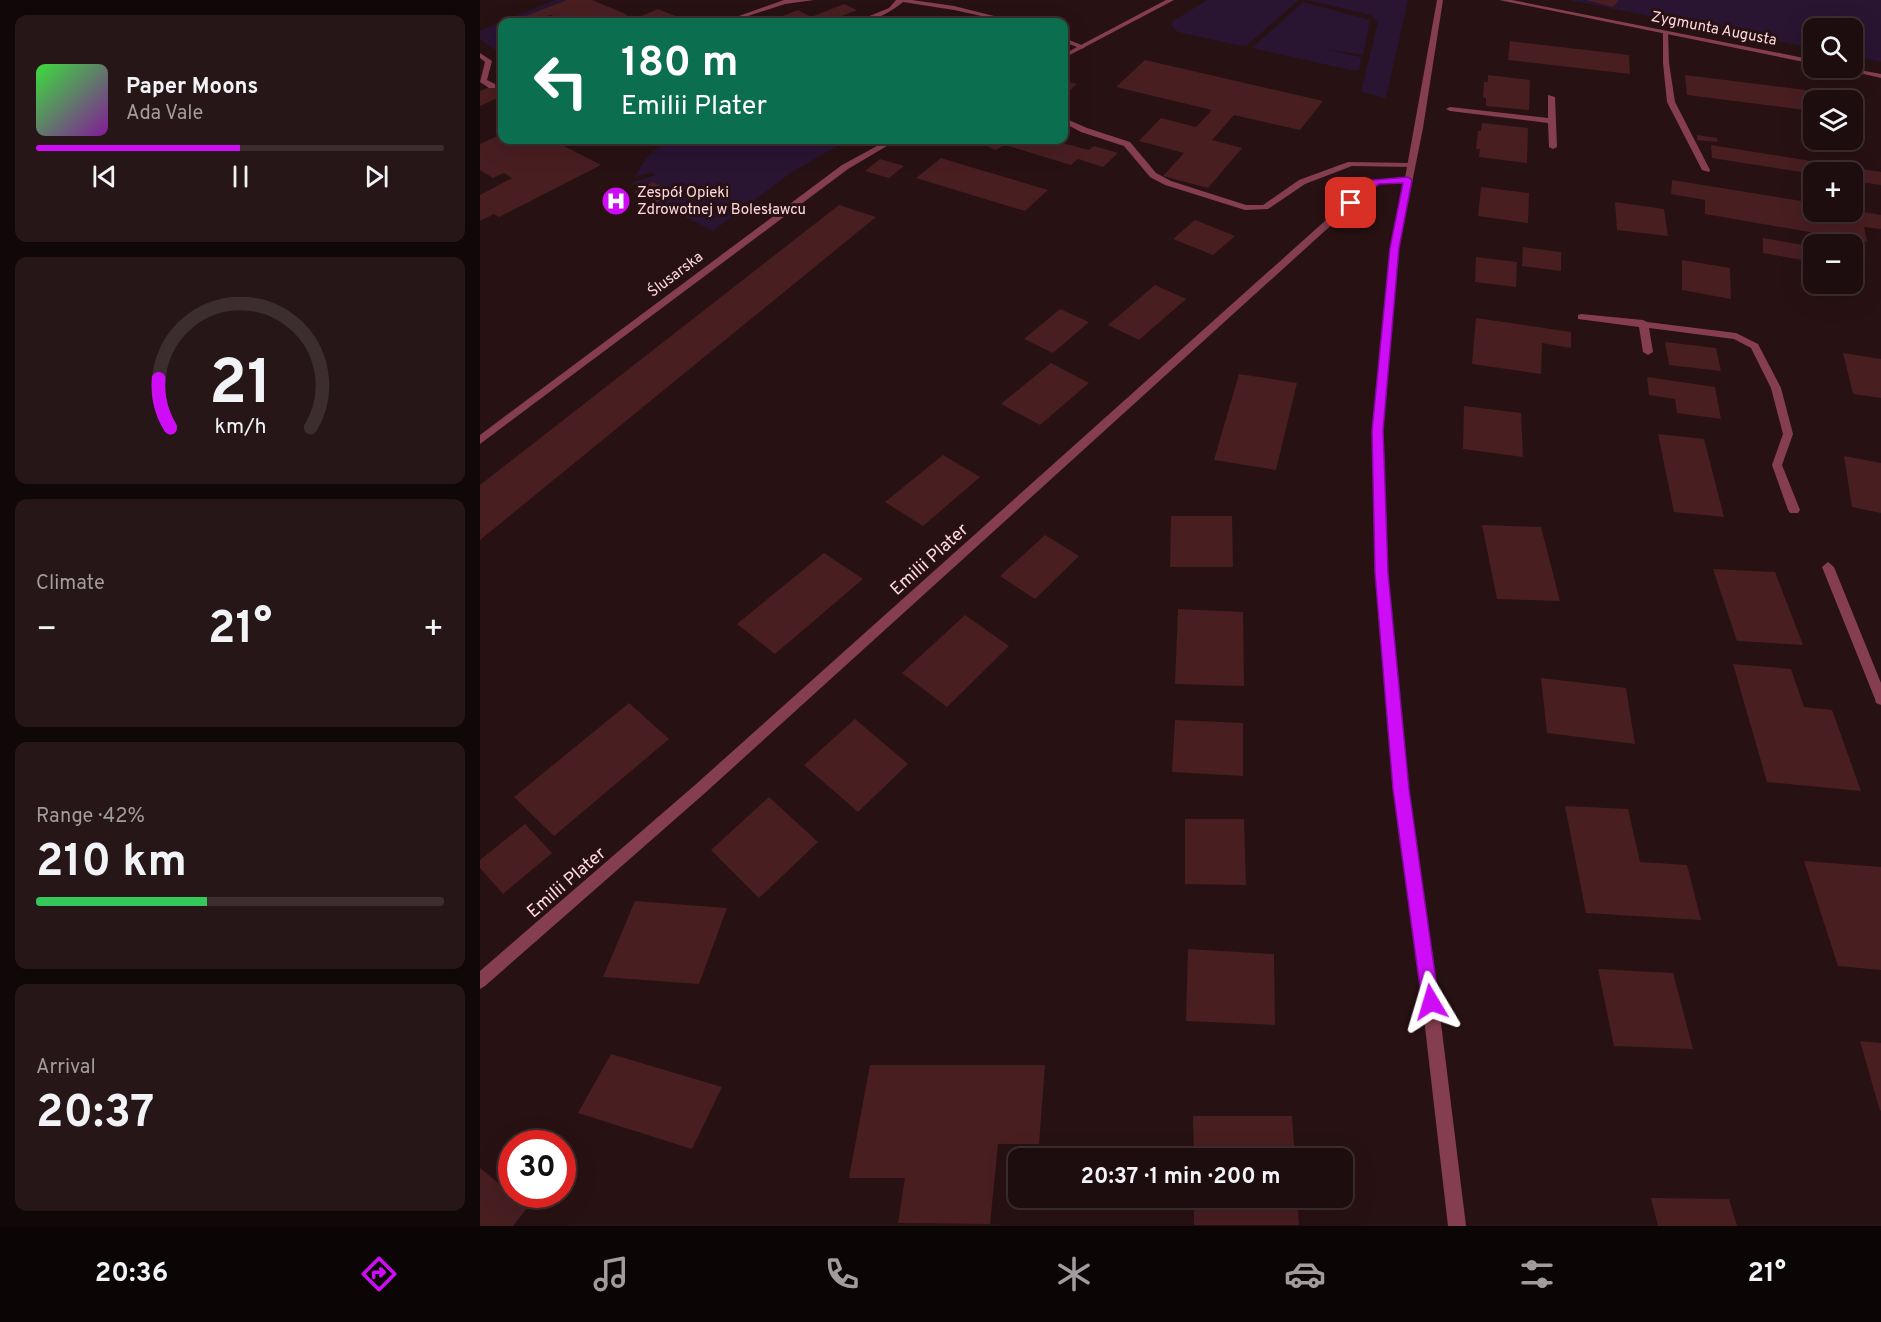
<!DOCTYPE html>
<meta charset="utf-8">
<style>
:root{--surface:#1e0d0e;--page:#261617;--text:#f1f3f6;--muted:#a19c9e;--line:#3c2d2e;--accent:#ce0df6}
body{margin:0;font-family:Overpass,sans-serif;background:var(--page);color:var(--text);height:100vh;display:flex;flex-direction:column;font-size:22px;white-space:nowrap}
*{box-sizing:border-box;margin:0}
p{font-size:20px;color:var(--muted)}
.icon{flex:none;width:33px;height:33px;fill:none;stroke:currentColor;stroke-width:2;stroke-linecap:round;stroke-linejoin:round}
.map{position:relative;flex:1;overflow:hidden}
.panel{display:flex;flex-direction:column;gap:15px;padding:15px;background:#100708;width:480px}
.panel>*{flex:none}
.hud{position:absolute;left:18px;top:18px;width:570px;height:126px;border-radius:12px;box-shadow:0 6px 24px #0002,0 0 0 2px var(--line);background:#0b6e4f;color:#fff;overflow:hidden}
.fabs{position:absolute;left:1323px;top:18px;display:grid;gap:12px}
.fabs a{display:grid;place-items:center;width:60px;height:60px;border-radius:12px;background:var(--surface);box-shadow:0 6px 24px #0002,0 0 0 2px var(--line);font-size:30px}
.speed{position:absolute;left:18px;top:1130px;display:flex;gap:12px;font-size:30px;font-weight:700;text-align:center}
.speed>*{display:grid;place-content:center;width:78px;height:78px;border-radius:50%;background:var(--surface);box-shadow:0 6px 24px #0002,0 0 0 2px var(--line);line-height:1}
.speed .limit{border:9px solid #d22;background:#fff;color:#111}
.pin{position:absolute;display:grid;place-items:center;width:51px;height:51px;color:#fff;margin:-26px;border-radius:12px;box-shadow:0 3px 9px #0006}
.me{position:absolute;width:66px;margin:-33px;rotate:353deg;stroke-linejoin:round;filter:drop-shadow(0 0 4px #0008)}
.turn{display:flex;align-items:center;gap:21px;height:126px;padding:0 24px;font-size:27px}
.turn .icon{width:78px;height:78px;stroke-width:2.5}
.turn b{display:block;font-size:42px;line-height:51px}
.big{font-size:45px;font-weight:700;line-height:1.1}
.panel .widget{flex:1;display:flex;flex-direction:column;justify-content:center;gap:9px;min-width:0;padding:0 21px;border-radius:12px;background:var(--page)}
.panel .dial{align-items:center;gap:0}
.dial svg{height:156px;overflow:visible;fill:none;stroke:var(--line);stroke-width:7;stroke-linecap:round;text-anchor:middle}
.dial text{fill:var(--text);stroke:none}
.song{display:flex;align-items:center;gap:18px}
.cover{width:72px;height:72px;border-radius:9px;background:linear-gradient(135deg,hsl(120 70% 55%),hsl(290 70% 35%))}
.played{height:6px;border-radius:3px;background:linear-gradient(90deg,var(--accent) 50%,var(--line) 50%)}
.keys{display:flex;justify-content:space-around;direction:ltr}
.heat{display:flex;justify-content:space-between;align-items:center;font-size:33px;direction:ltr}
.charge{height:9px;border-radius:4px;background:linear-gradient(90deg,#34c759 42%,var(--line) 0)}
.trip{position:absolute;left:528px;top:1148px;width:345px;height:60px;border-radius:12px;background:var(--surface);box-shadow:0 6px 24px #0002,0 0 0 2px var(--line);font-weight:700;line-height:60px;text-align:center}
.dock{display:flex;height:96px;justify-content:space-around;align-items:center;background:#0c0506;color:var(--muted)}
.dock .icon{width:42px;height:42px}
.dock .current{color:var(--accent)}
.dock b{font-size:27px;color:var(--text)}
main{display:flex;flex:1;min-height:0}
.map>svg:first-child{display:block}
</style>
<main>
<section class="panel">
<div class="widget">
<div class="song"><i class="cover"></i><div><b>Paper Moons</b><p>Ada Vale</p></div></div>
<div class="played"></div>
<div class="keys"><svg class="icon" aria-label="previous" viewBox="0 0 24 24"><path d="M18 5L8 12l10 7zM5 5v14"/></svg><svg class="icon" aria-label="pause" viewBox="0 0 24 24"><path d="M8 5v14M16 5v14"/></svg><svg class="icon" aria-label="next" viewBox="0 0 24 24"><path d="M6 5l10 7-10 7zM19 5v14"/></svg></div>
</div>
<div class="widget dial"><svg viewBox="0 0 100 80">
<path d="M14 69A42 42 0 1 1 86 69"/>
<path d="M14 69A42 42 0 0 1 8 44" stroke="#ce0df6"/>
<text x="50" y="56" font-size="32" font-weight="700">21</text>
<text x="50" y="72" font-size="11">km/h</text>
</svg></div>
<div class="widget"><p>Climate</p>
<div class="heat"><a>−</a><b class="big">21°</b><a>+</a></div>
</div>
<div class="widget"><p>Range · 42%</p><b class="big">210 km</b><div class="charge"></div></div>
<div class="widget"><p>Arrival</p><b class="big">20:37</b></div>
</section>
<div class="map">
<svg width="1401" height="1226" viewBox="0 0 1401 1226">
<rect width="100%" height="100%" fill="#281113"/>
<path fill="#291432" d="M 75,0 L 87,0 L 33,22 L 22,22 L 22,40 L 17,43 L 22,45 L 22,50 L 18,52 L 0,39 L 0,31 L 6,28 Z
M 727,0 L 819,0 L 767,45 L 762,46 L 702,33 L 696,31 L 691,24 L 693,21 Z
M 827,0 L 928,0 L 906,98 L 881,92 L 898,22 L 891,15 Z
M 1088,0 L 1401,0 L 1401,62 L 1373,56 L 1372,28 L 1334,28 L 1333,48 Z
M 823,2 L 890,20 L 883,55 L 845,49 L 880,57 L 881,60 L 879,70 L 875,71 L 772,48 Z
M 212,140 L 368,140 L 312,172 L 233,231 L 176,203 L 194,193 L 173,182 L 162,188 L 152,183 L 175,175 L 171,172 L 155,177 C 174,144 176,147 212,140 Z"/>
<path fill="#481e21" d="M 87,0 L 112,0 L 148,15 L 143,17 L 152,20 L 178,9 L 210,22 L 89,22 L 71,15 L 66,16 L 71,18 L 59,22 L 30,22 Z
M 1106,0 L 1139,0 L 1133,7 Z
M 364,4 L 377,10 L 346,22 L 288,22 L 318,10 L 331,17 Z
M 1030,41 L 1149,55 L 1150,74 L 1028,60 Z
M 665,60 L 843,101 L 820,130 L 754,115 L 732,140 L 762,148 L 728,188 L 683,176 L 704,153 L 659,141 L 681,118 L 716,127 L 732,110 L 636,87 Z
M 1008,75 L 1050,80 L 1049,110 L 1006,106 L 1006,98 L 1003,97 L 1004,82 L 1008,82 Z
M 1205,75 L 1334,91 L 1336,100 L 1334,100 L 1334,111 L 1207,95 Z
M 584,81 L 597,84 L 589,91 L 584,89 Z
M 22,82 L 22,96 L 0,106 L 0,91 Z
M 1002,123 L 1048,128 L 1047,163 L 999,157 L 1000,149 L 996,149 L 998,131 L 1001,131 Z
M 22,134 L 22,140 L 88,140 L 91,141 L 82,145 L 121,165 L 19,217 L 14,214 L 0,221 L 0,195 L 32,178 L 24,173 L 13,178 L 0,170 L 0,144 Z
M 1217,135 L 1237,138 L 1238,142 L 1217,140 Z
M 496,140 L 571,140 L 609,150 L 614,146 L 638,153 L 623,167 L 598,159 L 591,165 L 525,145 L 515,150 Z
M 1231,145 L 1401,172 L 1401,185 L 1372,181 L 1372,172 L 1334,172 L 1334,174 L 1232,158 Z
M 461,158 L 487,166 L 568,190 L 545,211 L 436,178 Z
M 400,159 L 424,166 L 409,178 L 385,171 Z
M 1192,180 L 1334,203 L 1334,212 L 1372,210 L 1401,215 L 1401,229 L 1384,227 L 1387,242 L 1225,214 L 1225,200 L 1191,194 Z
M 173,182 L 194,193 L 176,203 L 154,192 Z
M 1001,187 L 1049,193 L 1048,223 L 998,216 Z
M 1135,202 L 1184,209 L 1188,236 L 1137,230 Z
M 359,205 L 396,217 L 0,540 L 0,485 Z
M 715,220 L 755,236 L 733,255 L 693,239 Z
M 1283,238 L 1334,247 L 1334,262 L 1283,253 Z
M 1043,247 L 1081,252 L 1081,271 L 1042,266 Z
M 996,257 L 1037,262 L 1036,287 L 995,282 Z
M 1202,260 L 1250,268 L 1251,299 L 1202,290 Z
M 675,285 L 706,299 L 659,340 L 628,325 Z
M 580,309 L 609,322 L 573,353 L 544,339 Z
M 996,318 L 1091,332 L 1091,348 L 1062,343 L 1061,374 L 992,364 Z
M 1185,342 L 1236,348 L 1241,371 L 1189,365 Z
M 1363,353 L 1401,359 L 1401,398 L 1373,394 Z
M 571,363 L 609,383 L 560,425 L 521,404 Z
M 759,374 L 817,383 L 796,470 L 734,460 Z
M 1167,377 L 1235,387 L 1241,419 L 1197,413 L 1195,399 L 1169,395 Z
M 984,406 L 1041,413 L 1043,457 L 983,449 Z
M 1178,434 L 1224,439 L 1244,517 L 1194,512 Z
M 463,455 L 500,477 L 443,526 L 405,502 Z
M 1364,456 L 1401,463 L 1401,513 L 1372,507 Z
M 691,516 L 752,516 L 753,567 L 690,567 Z
M 1002,525 L 1061,527 L 1080,601 L 1017,599 Z
M 565,535 L 599,556 L 555,599 L 520,576 Z
M 344,553 L 383,579 L 295,654 L 257,624 Z
M 1233,569 L 1295,572 L 1323,645 L 1257,641 Z
M 698,609 L 763,612 L 764,686 L 695,684 Z
M 485,615 L 529,646 L 467,707 L 422,673 Z
M 1253,664 L 1311,669 L 1324,707 L 1352,710 L 1381,791 L 1287,782 Z
M 1061,678 L 1146,688 L 1155,744 L 1067,733 Z
M 149,703 L 189,739 L 74,836 L 34,797 Z
M 375,719 L 428,764 L 378,812 L 324,765 Z
M 695,720 L 763,723 L 763,776 L 692,772 Z
M 289,797 L 338,842 L 279,898 L 231,850 Z
M 1085,806 L 1148,809 L 1160,862 L 1207,865 L 1221,920 L 1106,913 Z
M 705,819 L 764,819 L 766,885 L 705,884 Z
M 45,824 L 72,853 L 23,894 L 0,868 L 0,860 Z
M 1324,861 L 1401,867 L 1401,970 L 1358,966 Z
M 155,901 L 247,908 L 219,984 L 123,977 Z
M 708,949 L 794,954 L 795,1025 L 706,1021 Z
M 1118,969 L 1193,973 L 1213,1049 L 1134,1046 Z
M 1380,1041 L 1401,1043 L 1401,1110 L 1400,1111 Z
M 131,1054 L 242,1087 L 212,1149 L 98,1113 Z
M 390,1065 L 565,1065 L 559,1144 L 518,1144 L 510,1224 L 418,1223 L 425,1178 L 369,1178 Z
M 713,1116 L 812,1116 L 815,1158 L 714,1158 Z
M 0,1168 L 48,1207 L 33,1226 L 0,1226 Z
M 714,1197 L 817,1197 L 819,1225 L 714,1225 Z
M 1171,1198 L 1249,1199 L 1257,1226 L 1178,1226 Z"/>
<g fill="none" stroke-linecap="round" stroke-linejoin="round">
<path fill="#853e4f" fill-rule="evenodd" d="M 304,0 L 334,0 L 305,4 L 250,22 L 242,22 Z
M 416,0 L 432,0 L 474,6 L 538,22 L 529,22 L 474,10 L 423,2 C 411,12 390,24 375,22 L 409,8 Z
M 1183,31 L 1188,32 L 1189,63 L 1195,102 L 1230,170 L 1229,172 L 1222,170 L 1187,102 L 1183,63 Z
M 584,38 L 604,46 L 605,47 L 602,49 L 584,42 Z
M 0,53 L 12,61 L 7,80 L 15,84 L 15,88 L 9,88 L 0,82 L 5,62 L 0,58 Z
M 584,118 L 607,128 L 650,142 L 676,173 L 691,181 L 766,205 L 783,205 L 819,180 L 868,162 L 930,163 L 934,165 L 930,167 L 872,166 L 825,184 L 788,209 L 765,210 L 685,185 L 670,177 L 644,146 L 601,132 L 584,123 Z
M 131,140 L 194,140 L 168,145 L 135,142 Z
M 1101,314 L 1163,320 L 1167,322 L 1256,333 L 1278,344 L 1301,388 L 1313,434 L 1302,465 L 1320,510 L 1318,513 L 1310,513 L 1308,510 L 1292,465 L 1303,434 L 1291,388 L 1271,348 L 1254,339 L 1169,328 L 1173,352 L 1168,355 L 1163,352 L 1159,327 L 1098,319 L 1098,315 Z"/>
<path fill="#853e4f" fill-rule="evenodd" d="M 686,0 L 694,0 L 584,58 L 584,54 Z
M 957,0 L 963,0 L 943,128 L 919,248 L 903,431 L 908,573 L 928,789 L 953,958 L 986,1226 L 968,1226 L 937,958 L 914,789 L 896,573 L 893,431 L 911,248 L 924,183 L 898,184 L 890,190 L 225,793 L 5,986 L 0,989 L 0,971 L 215,785 L 884,186 L 896,180 L 925,178 Z
M 1068,95 L 1075,97 L 1077,147 L 1073,149 L 1069,147 L 1068,123 L 970,111 L 966,109 L 970,107 L 1068,118 Z
M 408,140 L 417,140 L 368,169 L 0,444 L 0,435 L 362,165 Z
M 1348,562 L 1354,567 L 1401,683 L 1401,705 L 1396,703 L 1395,699 L 1342,567 Z"/>
<path fill="#853e4f" fill-rule="evenodd" d="M 1019,0 L 1032,0 L 1334,60 L 1334,64 Z
M 1358,68 L 1369,68 L 1401,74 L 1401,78 Z"/>
</g>
<path fill="#ce0df6" stroke="#8608a0" stroke-width="1.5" d="M 928,177 L 932,180 L 919,248 L 903,431 L 904,455 L 908,573 L 929,789 L 959,1002 L 957,1009 L 951,1011 L 944,1009 L 942,1002 L 913,789 L 895,573 L 892,431 L 910,248 L 923,183 L 899,184 L 874,205 L 866,203 L 893,180 Z"/>
<defs>
<g id="hospital-disc" transform="scale(1.5)"><circle r="9.5" fill="#ce0df6" stroke="#281113"/><path d="M-5-5h3v3.5h4V-5h3V5h-3V1.5h-4V5h-3Z" fill="#fff"/></g>
</defs>
<g fill-rule="evenodd">
<use href="#hospital-disc" x="136" y="201"/>
</g>
<g text-anchor="middle" stroke-width="6" stroke-linejoin="round" paint-order="stroke">
<g font-size="15" fill="#fed9df" stroke="#281113">
<text transform="translate(1234 28) rotate(11)" y="5">Zygmunta Augusta</text>
<text transform="translate(195 274) rotate(-37)" y="5">Ślusarska</text>
</g>
<g font-size="15" fill="#fed9df" stroke="#281113" text-anchor="start">
<text x="157" y="197">Zespół Opieki<tspan x="157" dy="17">Zdrowotnej w Bolesławcu</tspan></text>
</g>
<g font-size="18" fill="#fed9df" stroke="#281113">
<text transform="translate(449 559) rotate(-42)" y="6">Emilii Plater</text>
<text transform="translate(86 882) rotate(-41)" y="6">Emilii Plater</text>
</g>
</g>
</svg>
<div class="fabs">
<a><svg class="icon" aria-label="search" viewBox="0 0 24 24"><circle cx="10" cy="10" r="6"/><path d="M15 15l6 6"/></svg></a>
<a><svg class="icon" aria-label="layers" viewBox="0 0 24 24"><path d="M12 4l9 5-9 5-9-5zM3 14l9 5 9-5"/></svg></a>
<a>+</a>
<a>−</a>
</div>
<div class="speed"><div class="limit">30</div></div>
<div class="pin" style="left:871px;top:203px;background:#d93025"><svg class="icon" aria-label="arrive" viewBox="0 0 24 24"><path d="M6 21V4h12l-3 4 3 4H6"/></svg></div>
<svg class="me" style="left:951px;top:1002px" viewBox="-20 -20 40 40"><path d="M0-17L14 15 0 8-14 15z" fill="#ce0df6" stroke="#fff" stroke-width="4"/></svg>
<div class="trip">20:37 · 1 min · 200 m</div>
<div class="hud">
<div class="turn"><svg class="icon" aria-label="left" viewBox="0 0 24 24"><path d="M17 20v-9H6M10 6l-5 5 5 5"/></svg><div><b>180 m</b>Emilii Plater</div></div>
</div>
</div>
</main>
<nav class="dock">
<b>20:36</b>
<svg class="icon current" aria-label="directions" viewBox="0 0 24 24"><path d="M12 3l9 9-9 9-9-9zM9 14v-3h6M13 9l2 2-2 2"/></svg>
<svg class="icon" aria-label="music" viewBox="0 0 24 24"><path d="M9 18V5l10-2v13"/><circle cx="6" cy="18" r="3"/><circle cx="16" cy="16" r="3"/></svg>
<svg class="icon" aria-label="phone" viewBox="0 0 24 24"><path d="M5 4h4l2 5-3 2q2 4 5 5l2-3 5 2v4C11 20 4 13 5 4z"/></svg>
<svg class="icon" aria-label="climate" viewBox="0 0 24 24"><path d="M12 3v18M4 7l16 10M4 17L20 7"/></svg>
<svg class="icon" aria-label="car" viewBox="0 0 24 24"><path d="M5 17H2v-5l4-1 3-4h7l3 4 3 1v5h-3M9 17h6M6 11h13"/><circle cx="7" cy="17" r="2"/><circle cx="17" cy="17" r="2"/></svg>
<svg class="icon" aria-label="filters" viewBox="0 0 24 24"><path d="M4 7h16M4 17h16"/><circle cx="9" cy="7" r="2"/><circle cx="15" cy="17" r="2"/></svg>
<b>21°</b>
</nav>
